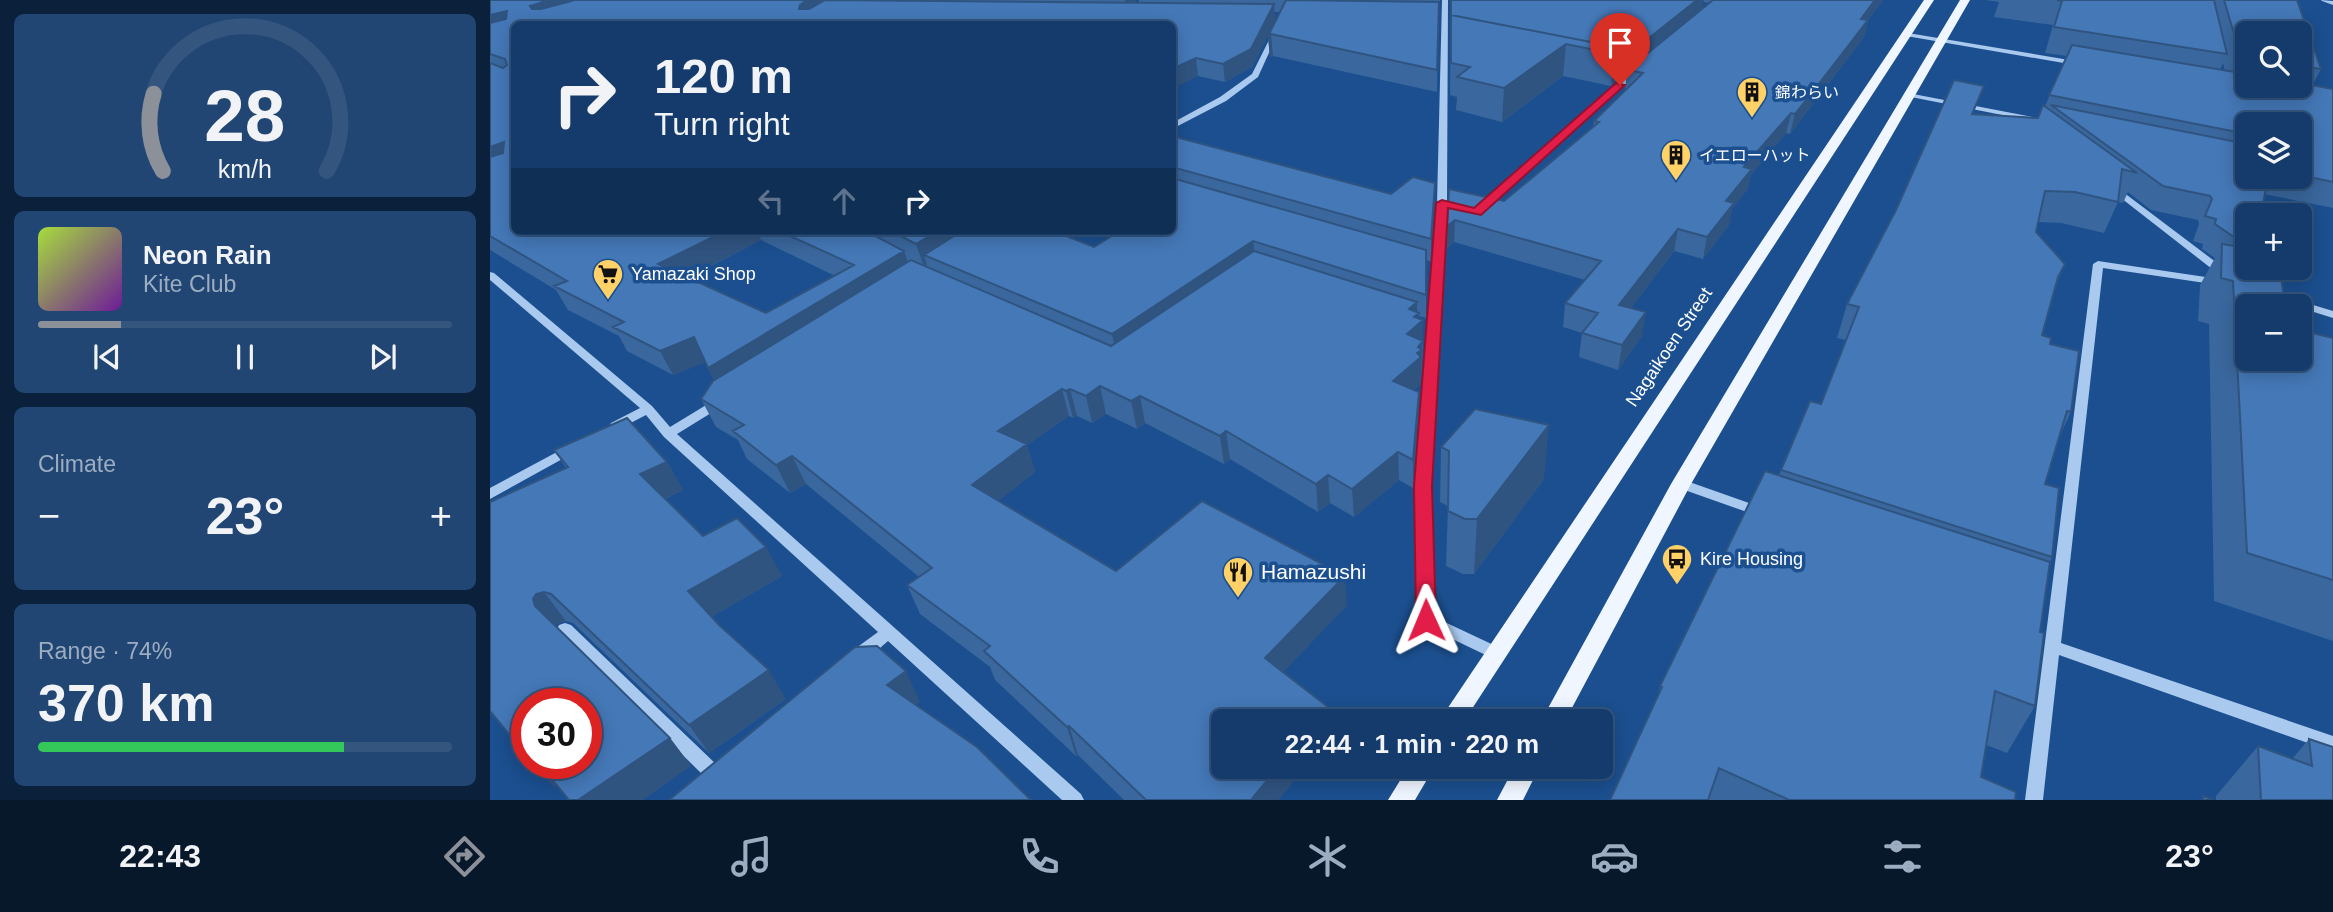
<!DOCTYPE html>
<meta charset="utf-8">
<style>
:root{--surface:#143b6b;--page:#214673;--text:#f1f3f6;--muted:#9dadc1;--line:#33557e;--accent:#8c9099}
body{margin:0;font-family:Arial,"Noto Sans JP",sans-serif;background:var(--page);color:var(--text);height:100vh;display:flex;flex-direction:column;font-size:26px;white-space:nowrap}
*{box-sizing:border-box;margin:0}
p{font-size:23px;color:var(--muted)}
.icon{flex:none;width:38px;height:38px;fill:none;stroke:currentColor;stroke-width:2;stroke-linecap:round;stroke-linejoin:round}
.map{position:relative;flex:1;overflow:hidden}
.details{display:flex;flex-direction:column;gap:14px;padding:14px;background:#0b203b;width:490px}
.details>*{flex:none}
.hud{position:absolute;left:21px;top:21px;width:665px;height:214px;border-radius:10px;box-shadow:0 4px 18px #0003,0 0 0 2px var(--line);background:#143b6b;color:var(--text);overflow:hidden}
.tools{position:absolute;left:1745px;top:21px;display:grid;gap:14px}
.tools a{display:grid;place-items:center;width:77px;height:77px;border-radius:10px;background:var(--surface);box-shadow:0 4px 18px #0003,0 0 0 2px var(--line);font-size:35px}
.speed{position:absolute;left:21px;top:688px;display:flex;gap:14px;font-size:35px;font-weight:700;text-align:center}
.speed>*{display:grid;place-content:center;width:91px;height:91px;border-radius:50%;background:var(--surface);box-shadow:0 4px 18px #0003,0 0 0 2px var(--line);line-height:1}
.speed .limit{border:10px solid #d22;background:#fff;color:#111}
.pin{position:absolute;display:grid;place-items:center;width:60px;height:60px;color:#fff;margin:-72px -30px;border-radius:50% 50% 50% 0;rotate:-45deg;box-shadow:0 0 7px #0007}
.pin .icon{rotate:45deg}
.me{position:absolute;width:77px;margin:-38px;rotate:359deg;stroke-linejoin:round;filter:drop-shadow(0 0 5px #0008)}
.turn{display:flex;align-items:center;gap:24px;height:147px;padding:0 28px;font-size:32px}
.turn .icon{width:91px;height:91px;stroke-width:2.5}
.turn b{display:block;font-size:49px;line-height:60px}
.lanes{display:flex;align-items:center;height:66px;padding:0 28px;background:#0003;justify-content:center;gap:35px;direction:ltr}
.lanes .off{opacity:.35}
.big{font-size:52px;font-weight:700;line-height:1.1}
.details .widget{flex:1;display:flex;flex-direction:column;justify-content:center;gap:10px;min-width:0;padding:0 24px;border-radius:10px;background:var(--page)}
.details .dial{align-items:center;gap:0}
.dial svg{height:182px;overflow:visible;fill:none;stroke:var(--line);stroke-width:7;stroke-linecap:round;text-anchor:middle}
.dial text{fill:var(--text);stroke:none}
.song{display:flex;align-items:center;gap:21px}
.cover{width:84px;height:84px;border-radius:10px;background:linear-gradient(135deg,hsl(80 70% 55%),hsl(280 70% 35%))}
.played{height:7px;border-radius:4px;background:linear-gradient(90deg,var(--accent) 20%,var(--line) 20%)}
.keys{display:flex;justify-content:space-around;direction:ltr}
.heat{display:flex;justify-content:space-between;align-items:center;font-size:38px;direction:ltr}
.charge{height:10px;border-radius:5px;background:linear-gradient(90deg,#34c759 74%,var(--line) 0)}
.trip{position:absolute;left:721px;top:709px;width:402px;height:70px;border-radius:10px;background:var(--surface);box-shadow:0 4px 18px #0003,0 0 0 2px var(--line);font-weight:700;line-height:70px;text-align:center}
.menu{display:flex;height:112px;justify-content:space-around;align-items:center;background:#08182b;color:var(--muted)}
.menu .icon{width:49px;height:49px}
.menu .current{color:var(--accent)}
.menu b{font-size:32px;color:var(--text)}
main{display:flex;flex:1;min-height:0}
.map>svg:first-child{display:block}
</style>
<main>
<section class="details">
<div class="widget dial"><svg viewBox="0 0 100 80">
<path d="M14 69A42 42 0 1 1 86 69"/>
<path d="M14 69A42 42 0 0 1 10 35" stroke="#8c9099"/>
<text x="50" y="56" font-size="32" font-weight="700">28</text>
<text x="50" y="72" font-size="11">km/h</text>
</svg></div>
<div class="widget">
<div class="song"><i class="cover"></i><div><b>Neon Rain</b><p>Kite Club</p></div></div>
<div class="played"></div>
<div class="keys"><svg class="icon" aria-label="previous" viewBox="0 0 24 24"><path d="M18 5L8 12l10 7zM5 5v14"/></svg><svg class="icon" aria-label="pause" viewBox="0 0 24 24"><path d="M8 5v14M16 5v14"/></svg><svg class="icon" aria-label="next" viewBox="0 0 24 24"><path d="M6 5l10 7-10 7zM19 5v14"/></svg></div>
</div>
<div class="widget"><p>Climate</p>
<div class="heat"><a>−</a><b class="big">23°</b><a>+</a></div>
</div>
<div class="widget"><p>Range · 74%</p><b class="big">370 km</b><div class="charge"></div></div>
</section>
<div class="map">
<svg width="1843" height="800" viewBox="0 0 1843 800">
<rect width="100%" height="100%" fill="#1b4f8f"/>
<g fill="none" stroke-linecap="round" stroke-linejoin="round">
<path fill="#a9c9ee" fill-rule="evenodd" d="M 952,0 L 958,0 L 957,203 L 940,486 L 944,617 L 1010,648 L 1012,653 L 1010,658 L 1004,659 L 931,624 L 928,620 L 926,486 L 947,203 Z
M 1831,0 L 1843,1 L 1843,5 L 1832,1 Z
M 783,32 L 788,33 L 768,77 L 736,101 L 682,129 L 682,123 L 730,97 L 762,74 Z
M 1418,33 L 1591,62 L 1595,64 L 1591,66 L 1416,36 L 1415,35 Z
M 1146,68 L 1153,70 L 995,210 L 989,210 L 989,206 Z
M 1418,93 L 1548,118 L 1552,120 L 1548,122 L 1421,97 L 1417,95 Z
M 1625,186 L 1739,272 L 1739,276 L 1731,276 L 1622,191 L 1622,187 Z
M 1608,261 L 1729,279 L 1734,282 L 1729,285 L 1613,268 L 1571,643 L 1843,736 L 1843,752 L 1569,655 L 1553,800 L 1535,800 L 1603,264 Z
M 0,272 L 4,273 L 162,406 L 180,427 L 226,399 L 234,399 L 236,402 L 234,405 L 187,434 L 591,794 L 594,800 L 572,800 L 398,641 C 388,649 376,665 362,661 L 360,656 L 362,651 L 388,632 L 174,437 L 156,415 L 129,429 L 121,429 L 119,426 L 121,423 L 150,408 L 0,280 Z
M 1780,292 L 1843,311 L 1843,318 L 1776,297 L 1775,295 Z
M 80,445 L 85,446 L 86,449 L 85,452 L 0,499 L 0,488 Z
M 1191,479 L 1276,509 L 1278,512 L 1276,515 L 1271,517 L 1186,487 L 1184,484 L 1186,481 Z
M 75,623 L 81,625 L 228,766 L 231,772 L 228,778 L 222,780 L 216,778 L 69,633 L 67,629 L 69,625 Z"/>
<path fill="#f0f6ff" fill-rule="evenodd" d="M 1434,0 L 1444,0 L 974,721 L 949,721 Z
M 1470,0 L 1480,0 L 1201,484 L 1075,721 L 1051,721 L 1181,484 Z
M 919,766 L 945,766 L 925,800 L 898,800 Z
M 1025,766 L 1050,766 L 1033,800 L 1007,800 Z"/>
</g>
<path fill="#3a679d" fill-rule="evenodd" d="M 0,0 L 646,0 L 644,2 L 649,2 L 649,0 L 950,0 L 948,13 L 947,92 L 783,56 L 780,58 L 778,36 L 790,12 L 784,12 L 785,21 L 762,67 L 735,82 L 708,76 L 24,231 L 564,231 L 604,247 L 682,231 L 682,136 L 901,194 L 945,183 L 941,262 L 936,260 L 936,318 L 929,316 L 933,346 L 931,384 L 924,390 L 929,392 L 928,420 L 923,488 L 909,480 L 864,517 L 840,503 L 828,512 L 740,459 L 734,464 L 655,423 L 647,429 L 616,414 L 602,423 L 587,416 L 583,418 L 579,416 L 537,445 L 545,472 L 508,501 L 626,571 L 857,605 L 793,672 L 789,800 L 634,800 L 588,755 L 586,756 L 505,680 L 500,667 L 430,614 L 417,585 L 429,577 L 316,484 L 300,493 L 257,459 L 248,440 L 226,427 L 211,399 L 224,380 L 215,362 L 183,375 L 137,351 L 129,336 L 78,310 L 66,290 L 0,250 ZM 271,240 L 345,276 L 276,313 L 198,278 Z
M 961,0 L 1393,0 L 1378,20 L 1374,37 L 1326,100 L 1300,134 L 1296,133 L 1261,175 L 1257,190 L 1242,209 L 1239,225 L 1213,259 L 1184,251 L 1141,308 L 1152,336 L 1128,370 L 1089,357 L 1092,333 L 1073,327 L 1075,303 L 1095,280 L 964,242 L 956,249 L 957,226 L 959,189 L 1014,201 L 1103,126 L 1104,121 L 1137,89 L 1135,89 L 1137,71 L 1130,70 L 1128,80 L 1121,86 L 1073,76 L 1012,122 L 966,110 L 967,97 L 960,95 ZM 1213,2 L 1219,3 L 1212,9 Z
M 1496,0 L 1807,0 L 1831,69 L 1822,86 L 1843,89 L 1843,208 L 1774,194 L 1757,215 L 1757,359 L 1843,338 L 1843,641 L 1724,601 L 1719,324 L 1708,321 L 1710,285 L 1725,258 L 1712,249 L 1713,244 L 1703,241 L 1709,224 L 1708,220 L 1661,210 L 1638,192 L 1633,203 L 1628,202 L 1614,233 L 1571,223 L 1548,222 L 1546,232 L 1575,264 L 1565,288 L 1552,335 L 1560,344 L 1581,412 L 1571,433 L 1555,484 L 1562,557 L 1560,562 L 1550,632 L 1545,706 L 1517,753 L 1496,745 L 1491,777 L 1525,800 L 1120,800 L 1167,699 L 1170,686 L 1289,475 L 1291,470 L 1331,404 L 1356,340 L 1347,338 L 1357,304 L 1484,114 L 1548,118 L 1555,106 L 1577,56 L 1555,53 L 1563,25 L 1504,17 L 1509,2 ZM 1757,33 L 1810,33 L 1810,86 L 1757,86 ZM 1733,63 L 1735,71 L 1730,70 ZM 1757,124 L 1810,124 L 1810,177 L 1757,177 Z
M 951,447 L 1054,479 L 984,574 L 973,574 L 956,566 L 958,506 L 950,502 Z
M 64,450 L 177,462 L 193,490 L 175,499 L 213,536 L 292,576 L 221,617 L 296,699 L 219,753 L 83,623 L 76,621 L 68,623 L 66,626 L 180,738 L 201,766 L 67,785 L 64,787 L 43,763 L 96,763 L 0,711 L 76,468 Z
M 1819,739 L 1843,800 L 1726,800 L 1726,796 L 1768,746 L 1802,759 Z"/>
<path fill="#305480" d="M 59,0 L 122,0 L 49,23 L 40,6 Z
M 317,0 L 348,0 L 316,22 L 309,9 L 310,5 Z
M 635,0 L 646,0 L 637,10 Z
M 1207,0 L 1214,0 L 1212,10 L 1137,71 L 1140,53 Z
M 1385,0 L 1393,0 L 1378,20 L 1374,37 L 1300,134 L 1305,114 L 1371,19 Z
M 784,4 L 785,21 L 762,67 L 735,82 L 733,64 Z
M 17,11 L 24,26 L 0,34 L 0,15 Z
M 781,34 L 783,56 L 780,58 L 778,36 Z
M 1076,44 L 1073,76 L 1012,122 L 1014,88 Z
M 1132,48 L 1128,80 L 1121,86 L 1125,54 Z
M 706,58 L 708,76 L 682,89 L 682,69 Z
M 1301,113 L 1296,133 L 1261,175 L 1257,190 L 1242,209 L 1239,225 L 1213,259 L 1217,237 L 1254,167 Z
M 14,142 L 24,161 L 0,171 L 0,147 Z
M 945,183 L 944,205 L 941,262 L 941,239 Z
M 965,220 L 964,242 L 956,249 L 957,226 Z
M 1188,229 L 1184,251 L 1126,328 L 1129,305 Z
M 235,231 L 267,231 L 271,240 L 179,287 L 168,264 Z
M 448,231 L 491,231 L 434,255 L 437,265 L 434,267 L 426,244 Z
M 763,241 L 766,263 L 627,358 L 622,334 Z
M 414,251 L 422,274 L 230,393 L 218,368 Z
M 927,302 L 927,315 L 929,313 L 929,324 L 933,320 L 931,384 L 903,408 L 903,381 L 917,361 L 919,309 Z
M 1156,312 L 1152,336 L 1128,370 L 1132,345 Z
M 204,337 L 216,362 L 183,375 L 170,351 Z
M 610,386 L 616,414 L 602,423 L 596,396 Z
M 572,389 L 579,416 L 537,445 L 545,472 L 492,514 L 482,485 L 508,431 Z
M 580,389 L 587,416 L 583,418 L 576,391 Z
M 929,392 L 928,420 L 923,488 L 923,460 Z
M 650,396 L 655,423 L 647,429 L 641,401 Z
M 1059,425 L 1054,479 L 984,574 L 987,519 Z
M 736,431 L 740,459 L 734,464 L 730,436 Z
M 908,452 L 909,480 L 864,517 L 862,489 Z
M 302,456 L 316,484 L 300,493 L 286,465 Z
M 177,462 L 193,490 L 167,502 L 150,474 Z
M 838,475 L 840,503 L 828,512 L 826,484 Z
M 276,547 L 292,576 L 216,620 L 198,591 Z
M 855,576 L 857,605 L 779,687 L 775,658 Z
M 54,592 L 76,621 L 68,623 L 65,628 L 45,606 L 43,599 L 46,594 Z
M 279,670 L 296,699 L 219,753 L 199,725 Z
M 416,671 L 430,702 L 412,715 L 397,685 Z
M 838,707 L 839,721 L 826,721 Z
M 579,726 L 588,755 L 586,756 L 577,727 Z
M 180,738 L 201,766 L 153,800 L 88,800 Z
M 43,763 L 48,763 L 67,785 L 64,787 Z
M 789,766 L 816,766 L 789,800 L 761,800 Z"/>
<path fill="#4478b7" stroke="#305480" stroke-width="2" d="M 0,0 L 59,0 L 40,6 L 42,9 L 51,9 L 85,0 L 317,0 L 310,5 L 309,9 L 319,9 L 335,0 L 784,4 L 761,49 L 733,64 L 706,58 L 682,69 L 682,24 L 24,24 L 24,231 L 235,231 L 168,264 L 276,313 L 364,265 L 289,231 L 376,231 L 414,251 L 218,368 L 204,337 L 170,351 L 123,327 L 134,322 L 64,286 L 77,281 L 0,236 L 0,157 L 13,153 L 14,142 L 0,147 L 0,63 L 13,68 L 17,65 L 15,59 L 0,54 L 0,23 L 16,19 L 17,11 L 0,15 Z
M 796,0 L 949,2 L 947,70 L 781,34 L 778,36 Z
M 961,0 L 1207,0 L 1140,53 L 1132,51 L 1132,48 L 961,15 L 961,18 Z
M 1223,0 L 1385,0 L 1371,19 L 1378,20 L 1331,81 L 1305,114 L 1301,113 L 1254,167 L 1262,169 L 1236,201 L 1244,203 L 1217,237 L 1188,229 L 1129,305 L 1156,312 L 1132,345 L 1092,333 L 1108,313 L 1075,303 L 1111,261 L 965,220 L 957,226 L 959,189 L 1014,201 L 1109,122 L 1104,121 L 1153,73 L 1137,70 Z
M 1567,0 L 1724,0 L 1737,54 L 1564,27 L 1572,1 Z
M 1734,0 L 1807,0 L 1831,69 L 1810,66 L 1810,33 L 1757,33 L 1757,58 L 1751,57 Z
M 961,15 L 1132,48 L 1125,54 L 1076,44 L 1014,88 L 967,77 L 980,67 L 961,63 Z
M 1582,45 L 1757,74 L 1757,86 L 1810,86 L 1810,83 L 1843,89 L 1843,182 L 1810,175 L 1810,124 L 1757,124 L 1757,134 L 1559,95 Z
M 1464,80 L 1494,86 L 1482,114 L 1548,118 L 1553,105 L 1647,173 L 1632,169 L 1628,202 L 1585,192 L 1555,191 L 1546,232 L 1575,264 L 1568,277 L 1552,335 L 1561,338 L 1560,344 L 1589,351 L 1581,412 L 1577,411 L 1555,484 L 1569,488 L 1562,557 L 1291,470 L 1320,401 L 1331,404 L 1369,307 L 1357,304 L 1406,210 Z
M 1561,105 L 1757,144 L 1757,177 L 1778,177 L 1771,215 L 1757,215 L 1757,246 L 1725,224 L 1726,219 L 1715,216 L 1722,199 L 1720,196 L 1673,186 Z
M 682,136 L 901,194 L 923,177 L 945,183 L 941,239 L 682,167 Z
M 682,178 L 936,250 L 936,295 L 763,241 L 622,334 L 434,255 L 472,231 L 564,231 L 604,247 L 630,231 L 682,231 Z
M 401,231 L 448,231 L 426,244 Z
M 1732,244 L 1757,248 L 1757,268 L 1790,268 L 1795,306 L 1757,306 L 1757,359 L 1810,359 L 1810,330 L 1843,338 L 1843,580 L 1757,553 L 1743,281 L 1731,278 Z
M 764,251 L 927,302 L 919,309 L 929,313 L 924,317 L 933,320 L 917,334 L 933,341 L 928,347 L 932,350 L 927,353 L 931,357 L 903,381 L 929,392 L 923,460 L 908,452 L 862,489 L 838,475 L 826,484 L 736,431 L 730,436 L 650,396 L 641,401 L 610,386 L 596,396 L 580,389 L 576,391 L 572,389 L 508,431 L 537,444 L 482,485 L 626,571 L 712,501 L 855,576 L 775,658 L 838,707 L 826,721 L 733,721 L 733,766 L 789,766 L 761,800 L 656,800 L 579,726 L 577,727 L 494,651 L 500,646 L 417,585 L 442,568 L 302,456 L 286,465 L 243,431 L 254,425 L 211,399 L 223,381 L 421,260 L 621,346 Z
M 985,409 L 1059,425 L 987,519 L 975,519 L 958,511 L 959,451 L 951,447 Z
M 137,418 L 177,462 L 150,474 L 213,536 L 247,518 L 276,547 L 198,591 L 229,625 L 279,670 L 199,725 L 61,594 L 54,592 L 46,594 L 43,599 L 45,606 L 180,738 L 88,800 L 79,800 L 48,763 L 96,763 L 96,704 L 37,704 L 37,756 L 0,711 L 0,502 L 78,467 L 64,450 Z
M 1275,471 L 1560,562 L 1550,632 L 1554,633 L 1545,706 L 1505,691 L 1491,777 L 1526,792 L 1525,800 L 1299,800 L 1229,768 L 1218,800 L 1120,800 L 1172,687 L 1170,686 Z
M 387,646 L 416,671 L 397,685 L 487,747 L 541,800 L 179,800 L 365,647 Z
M 1819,739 L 1843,747 L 1843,800 L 1771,800 L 1768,746 L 1822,766 Z
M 1713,796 L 1723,800 L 1713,800 Z"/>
<path fill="#e11d48" stroke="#92132f" stroke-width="2" d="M 1126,83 L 1135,85 L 991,215 L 958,208 L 942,486 L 946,620 L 943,625 L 936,628 L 929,625 L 926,620 L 924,486 L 946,203 L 952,200 L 984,208 Z"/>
<defs>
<g id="building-pin" transform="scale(1.575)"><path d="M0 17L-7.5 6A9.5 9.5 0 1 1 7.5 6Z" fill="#ffd166" stroke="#1b4f8f"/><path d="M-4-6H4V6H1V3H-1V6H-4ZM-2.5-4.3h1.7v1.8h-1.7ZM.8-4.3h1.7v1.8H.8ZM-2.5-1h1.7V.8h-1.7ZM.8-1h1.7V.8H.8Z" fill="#111"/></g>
<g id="supermarket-pin" transform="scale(1.575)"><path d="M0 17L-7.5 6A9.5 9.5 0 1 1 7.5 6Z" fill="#ffd166" stroke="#1b4f8f"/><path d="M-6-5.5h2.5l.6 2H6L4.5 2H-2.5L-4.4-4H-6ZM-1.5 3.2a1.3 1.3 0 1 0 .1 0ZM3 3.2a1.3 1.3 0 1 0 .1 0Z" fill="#111"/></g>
<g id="bus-pin" transform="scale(1.575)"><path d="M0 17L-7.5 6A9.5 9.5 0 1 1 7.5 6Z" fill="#ffd166" stroke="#1b4f8f"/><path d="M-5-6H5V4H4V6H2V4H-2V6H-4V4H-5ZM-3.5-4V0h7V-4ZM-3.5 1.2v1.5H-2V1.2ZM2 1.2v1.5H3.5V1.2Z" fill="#111"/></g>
<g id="restaurant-pin" transform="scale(1.575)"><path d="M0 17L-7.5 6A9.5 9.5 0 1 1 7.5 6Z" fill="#ffd166" stroke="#1b4f8f"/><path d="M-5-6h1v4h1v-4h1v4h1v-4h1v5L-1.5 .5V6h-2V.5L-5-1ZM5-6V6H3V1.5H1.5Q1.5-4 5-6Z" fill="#111"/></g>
</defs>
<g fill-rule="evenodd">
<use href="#building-pin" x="1262" y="92"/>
<use href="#building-pin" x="1186" y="155"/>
<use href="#supermarket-pin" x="118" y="274"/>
<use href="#bus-pin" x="1187" y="559"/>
<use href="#restaurant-pin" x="748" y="572"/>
</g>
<g text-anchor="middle" stroke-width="7" stroke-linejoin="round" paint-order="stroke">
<g font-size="16" fill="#fff" stroke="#1b4f8f" text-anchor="start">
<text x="1285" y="98">錦わらい</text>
<text x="1209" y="161">イエローハット</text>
</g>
<g font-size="18" fill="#fff" stroke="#1b4f8f" text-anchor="start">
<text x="141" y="280">Yamazaki Shop</text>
<text x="1210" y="565">Kire Housing</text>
</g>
<g font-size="18" fill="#fff" stroke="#1b4f8f">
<text transform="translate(1179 347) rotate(-56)" y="6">Nagaikoen Street</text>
</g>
<g font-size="21" fill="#fff" stroke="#1b4f8f" text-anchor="start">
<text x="771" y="579">Hamazushi</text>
</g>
</g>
</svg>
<div class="tools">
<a><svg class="icon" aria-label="search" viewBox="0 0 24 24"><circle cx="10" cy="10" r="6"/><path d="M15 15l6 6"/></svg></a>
<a><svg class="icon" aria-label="layers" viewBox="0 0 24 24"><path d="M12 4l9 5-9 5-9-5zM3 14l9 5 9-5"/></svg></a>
<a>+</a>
<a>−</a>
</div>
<div class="speed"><div class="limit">30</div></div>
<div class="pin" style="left:1130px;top:85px;background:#d93025"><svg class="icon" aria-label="arrive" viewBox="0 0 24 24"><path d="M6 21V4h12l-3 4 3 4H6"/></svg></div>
<svg class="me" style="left:936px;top:620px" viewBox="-20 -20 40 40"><path d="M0-17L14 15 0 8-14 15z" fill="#e11d48" stroke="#fff" stroke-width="4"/></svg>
<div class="trip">22:44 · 1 min · 220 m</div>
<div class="hud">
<div class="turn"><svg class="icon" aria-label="right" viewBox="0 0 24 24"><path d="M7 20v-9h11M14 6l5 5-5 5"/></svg><div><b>120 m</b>Turn right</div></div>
<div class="lanes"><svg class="icon off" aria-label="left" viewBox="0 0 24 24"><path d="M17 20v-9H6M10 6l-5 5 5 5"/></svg><svg class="icon off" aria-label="ahead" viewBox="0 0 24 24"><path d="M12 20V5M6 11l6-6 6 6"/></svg><svg class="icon" aria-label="right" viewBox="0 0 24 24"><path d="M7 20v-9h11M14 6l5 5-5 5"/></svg></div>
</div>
</div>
</main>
<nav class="menu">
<b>22:43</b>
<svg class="icon current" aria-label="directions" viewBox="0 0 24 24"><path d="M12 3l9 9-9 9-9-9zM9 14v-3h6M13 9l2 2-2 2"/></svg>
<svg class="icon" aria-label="music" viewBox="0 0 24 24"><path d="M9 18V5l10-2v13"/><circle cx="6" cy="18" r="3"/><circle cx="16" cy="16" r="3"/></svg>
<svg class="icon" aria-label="phone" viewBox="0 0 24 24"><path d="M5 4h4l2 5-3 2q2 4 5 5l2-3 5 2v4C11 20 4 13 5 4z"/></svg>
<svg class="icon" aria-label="climate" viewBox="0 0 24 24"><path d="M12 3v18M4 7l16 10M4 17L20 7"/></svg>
<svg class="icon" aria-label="car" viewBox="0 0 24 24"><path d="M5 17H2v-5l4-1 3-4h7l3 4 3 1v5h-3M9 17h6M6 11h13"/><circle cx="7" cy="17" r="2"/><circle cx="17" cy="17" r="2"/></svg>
<svg class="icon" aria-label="filters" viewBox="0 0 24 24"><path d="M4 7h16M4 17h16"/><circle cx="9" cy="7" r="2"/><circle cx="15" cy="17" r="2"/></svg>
<b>23°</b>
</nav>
